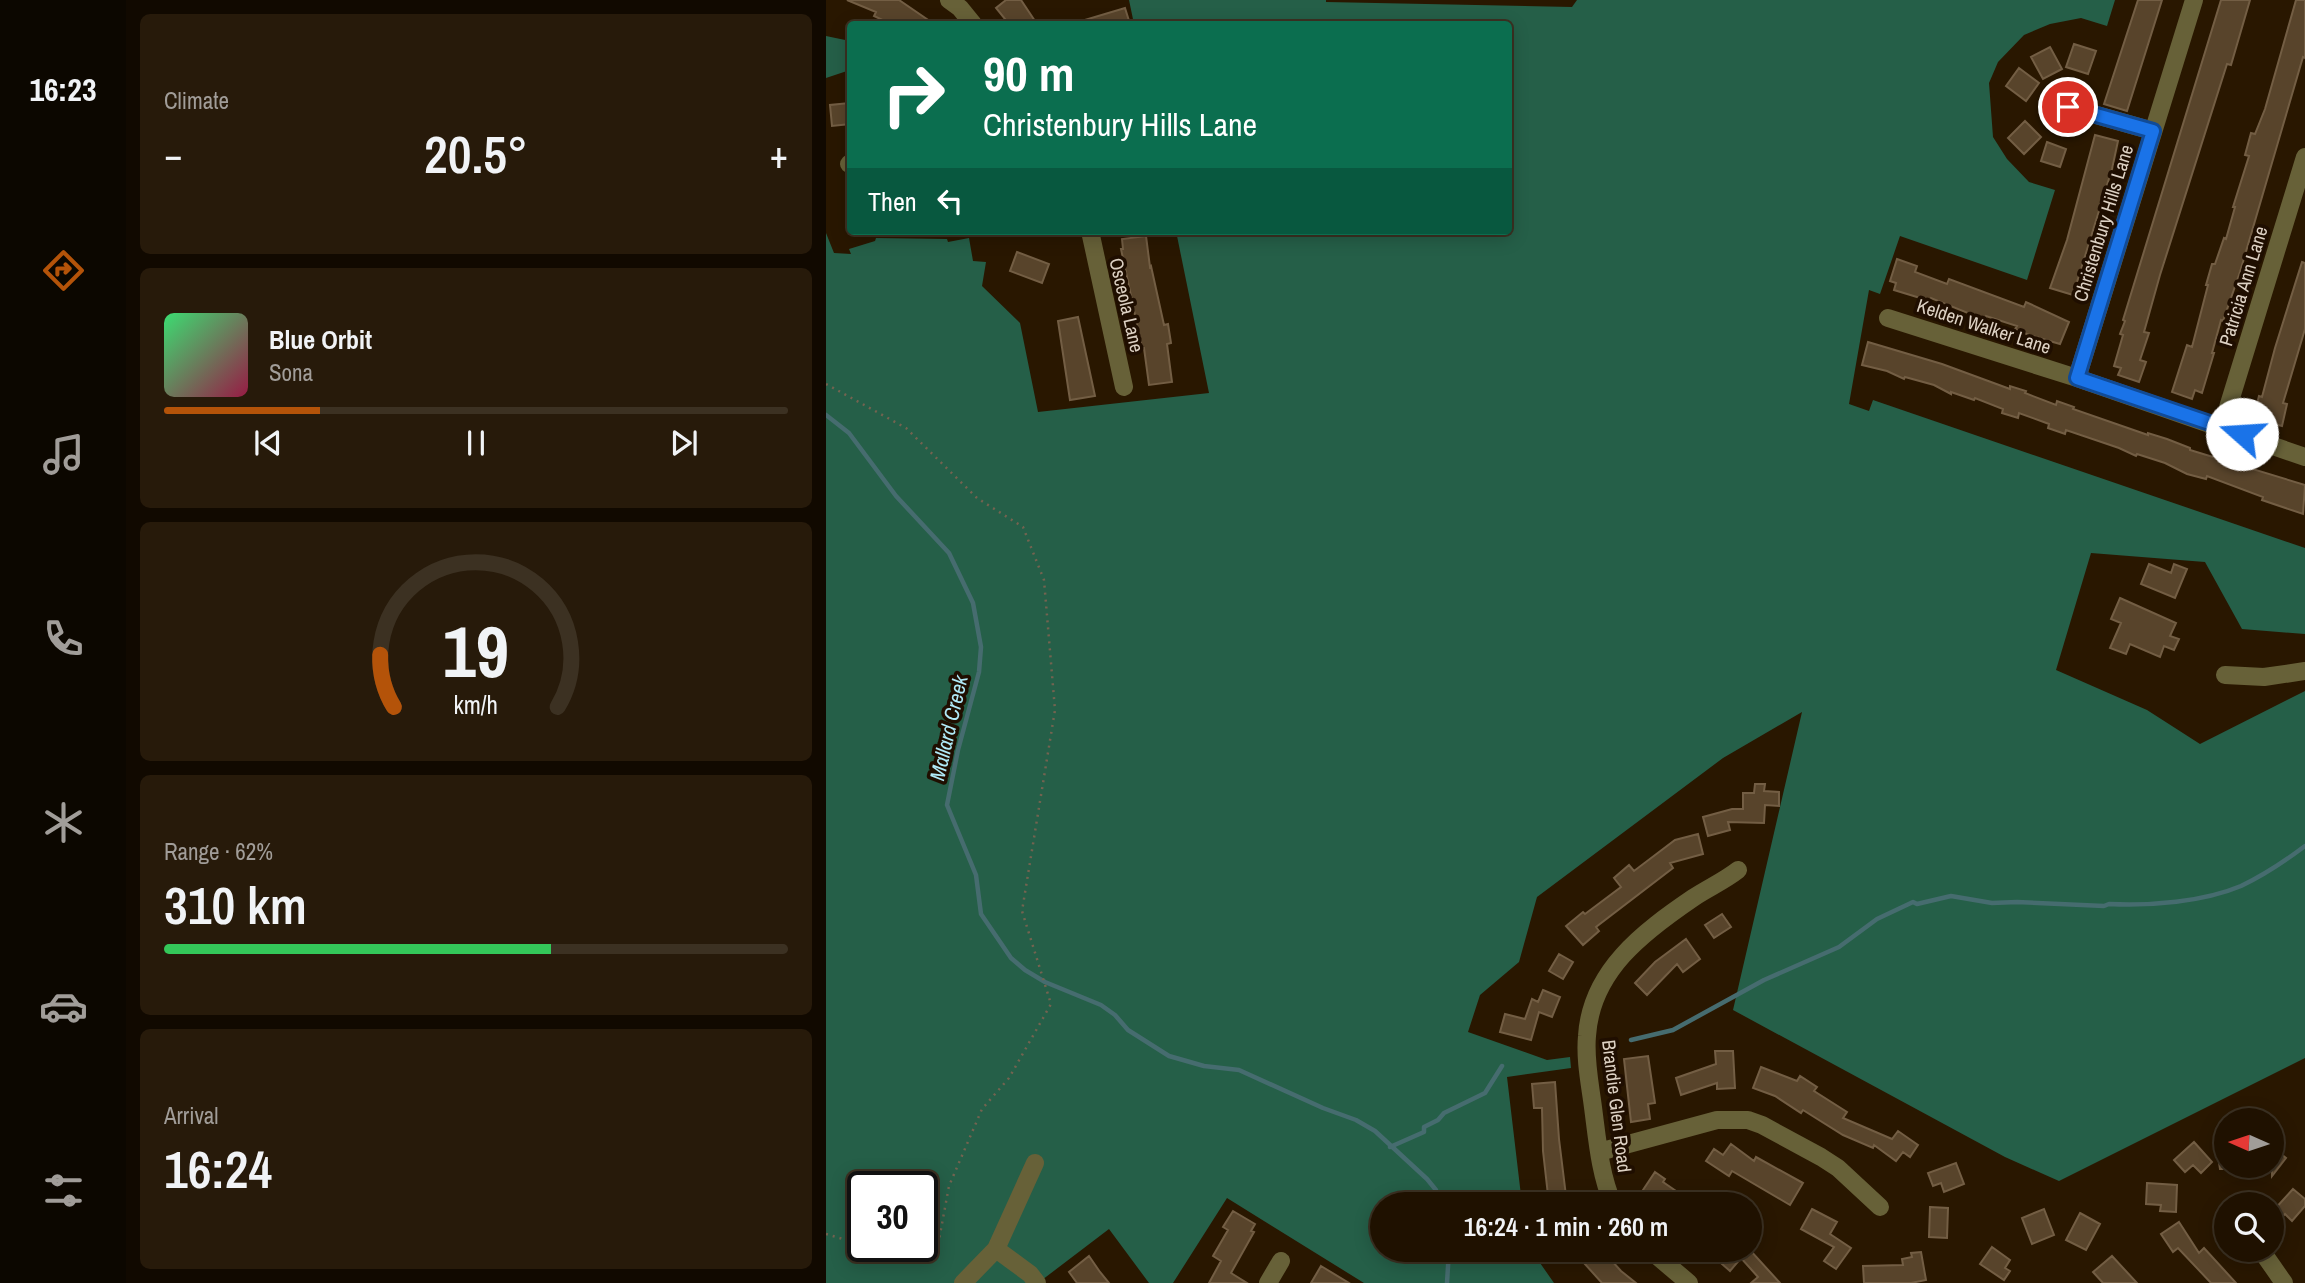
<!DOCTYPE html>
<meta charset="utf-8">
<style>
:root{--surface:#1f1100;--page:#271a0a;--text:#f1f3f6;--muted:#a19d99;--line:#3c3122;--accent:#b45309}
body{margin:0;font-family:"Archivo Narrow",sans-serif;background:var(--page);color:var(--text);height:100vh;display:flex;flex-direction:column;font-size:26px;white-space:nowrap}
*{box-sizing:border-box;margin:0}
p{font-size:23px;color:var(--muted)}
.icon{flex:none;width:38px;height:38px;fill:none;stroke:currentColor;stroke-width:2;stroke-linecap:round;stroke-linejoin:round}
.map{position:relative;flex:1;overflow:hidden}
.sheet{display:flex;flex-direction:column;gap:14px;padding:14px;background:#110900;width:700px}
.sheet>*{flex:none}
.top-card{position:absolute;left:21px;top:21px;width:665px;height:214px;border-radius:7px;box-shadow:0 4px 18px #0003,0 0 0 2px var(--line);background:#0b6e4f;color:#fff;overflow:hidden}
.needle{width:46px;rotate:273deg}
.buttons{position:absolute;left:1388px;top:1108px;display:grid;gap:14px}
.buttons a{display:grid;place-items:center;width:70px;height:70px;border-radius:50%;background:var(--surface);box-shadow:0 4px 18px #0003,0 0 0 2px var(--line);font-size:35px}
.speed{position:absolute;left:21px;top:1171px;display:flex;gap:14px;font-size:35px;font-weight:700;text-align:center}
.speed>*{display:grid;place-content:center;width:91px;height:91px;border-radius:50%;background:var(--surface);box-shadow:0 4px 18px #0003,0 0 0 2px var(--line);line-height:1}
.speed .limit{border:4px solid #111;border-radius:10px;background:#fff;color:#111}
.pin{position:absolute;display:grid;place-items:center;width:60px;height:60px;color:#fff;margin:-30px;border:4px solid #fff;border-radius:50%;box-shadow:0 2px 7px #0007}
.me{position:absolute;width:77px;margin:-38px;rotate:289deg;stroke-linejoin:round;filter:drop-shadow(0 0 5px #0008)}
.turn{display:flex;align-items:center;gap:24px;height:147px;padding:0 21px;font-size:32px}
.turn .icon{width:91px;height:91px;stroke-width:2.5}
.turn b{display:block;font-size:49px;line-height:60px}
.then{display:flex;align-items:center;height:66px;padding:0 21px;background:#0003;gap:14px;font-size:26px}
.big{font-size:52px;font-weight:600;line-height:1.1}
.sheet .card{flex:1;display:flex;flex-direction:column;justify-content:center;gap:10px;min-width:0;padding:0 24px;border-radius:10px;background:var(--page)}
.sheet .dial{align-items:center;gap:0}
.dial svg{height:182px;overflow:visible;fill:none;stroke:var(--line);stroke-width:7;stroke-linecap:round;text-anchor:middle}
.dial text{fill:var(--text);stroke:none}
.song{display:flex;align-items:center;gap:21px}
.cover{width:84px;height:84px;border-radius:10px;background:linear-gradient(135deg,hsl(140 70% 55%),hsl(340 70% 35%))}
.played{height:7px;border-radius:4px;background:linear-gradient(90deg,var(--accent) 25%,var(--line) 25%)}
.keys{display:flex;justify-content:space-around;direction:ltr}
.heat{display:flex;justify-content:space-between;align-items:center;font-size:38px;direction:ltr}
.charge{height:10px;border-radius:5px;background:linear-gradient(90deg,#34c759 62%,var(--line) 0)}
.trip{position:absolute;left:544px;top:1192px;width:392px;height:70px;border-radius:35px;background:var(--surface);box-shadow:0 4px 18px #0003,0 0 0 2px var(--line);font-weight:600;line-height:70px;text-align:center}
main{display:flex;flex:1;min-height:0}
.dock{display:flex;flex-direction:column;width:126px;justify-content:space-around;align-items:center;background:#0c0700;color:var(--muted)}
.dock .icon{width:49px;height:49px}
.dock .active{color:var(--accent)}
.dock b{font-size:32px;color:var(--text)}
.map>svg:first-child{display:block}
</style>
<main>
<nav class="dock">
<b>16:23</b>
<svg class="icon active" aria-label="directions" viewBox="0 0 24 24"><path d="M12 3l9 9-9 9-9-9zM9 14v-3h6M13 9l2 2-2 2"/></svg>
<svg class="icon" aria-label="music" viewBox="0 0 24 24"><path d="M9 18V5l10-2v13"/><circle cx="6" cy="18" r="3"/><circle cx="16" cy="16" r="3"/></svg>
<svg class="icon" aria-label="phone" viewBox="0 0 24 24"><path d="M5 4h4l2 5-3 2q2 4 5 5l2-3 5 2v4C11 20 4 13 5 4z"/></svg>
<svg class="icon" aria-label="climate" viewBox="0 0 24 24"><path d="M12 3v18M4 7l16 10M4 17L20 7"/></svg>
<svg class="icon" aria-label="car" viewBox="0 0 24 24"><path d="M5 17H2v-5l4-1 3-4h7l3 4 3 1v5h-3M9 17h6M6 11h13"/><circle cx="7" cy="17" r="2"/><circle cx="17" cy="17" r="2"/></svg>
<svg class="icon" aria-label="filters" viewBox="0 0 24 24"><path d="M4 7h16M4 17h16"/><circle cx="9" cy="7" r="2"/><circle cx="15" cy="17" r="2"/></svg>
</nav>
<section class="sheet">
<div class="card"><p>Climate</p>
<div class="heat"><a>−</a><b class="big">20.5°</b><a>+</a></div>
</div>
<div class="card">
<div class="song"><i class="cover"></i><div><b>Blue Orbit</b><p>Sona</p></div></div>
<div class="played"></div>
<div class="keys"><svg class="icon" aria-label="previous" viewBox="0 0 24 24"><path d="M18 5L8 12l10 7zM5 5v14"/></svg><svg class="icon" aria-label="pause" viewBox="0 0 24 24"><path d="M8 5v14M16 5v14"/></svg><svg class="icon" aria-label="next" viewBox="0 0 24 24"><path d="M6 5l10 7-10 7zM19 5v14"/></svg></div>
</div>
<div class="card dial"><svg viewBox="0 0 100 80">
<path d="M14 69A42 42 0 1 1 86 69"/>
<path d="M14 69A42 42 0 0 1 8 46" stroke="#b45309"/>
<text x="50" y="56" font-size="32" font-weight="700">19</text>
<text x="50" y="72" font-size="11">km/h</text>
</svg></div>
<div class="card"><p>Range · 62%</p><b class="big">310 km</b><div class="charge"></div></div>
<div class="card"><p>Arrival</p><b class="big">16:24</b></div>
</section>
<div class="map">
<svg width="1479" height="1283" viewBox="0 0 1479 1283">
<rect width="100%" height="100%" fill="#291700"/>
<path fill="#255f48" fill-rule="evenodd" d="M 303,0 L 500,0 L 500,2 L 746,7 L 751,0 L 1289,0 L 1281,26 L 1255,18 L 1224,24 L 1198,35 L 1172,62 L 1163,83 L 1167,137 L 1181,159 L 1203,182 L 1229,190 L 1201,280 L 1074,236 L 1054,294 L 1043,290 L 1023,404 L 1043,411 L 1047,400 L 1479,548 L 1479,634 L 1416,629 L 1379,562 L 1265,553 L 1230,670 L 1321,710 L 1374,744 L 1479,691 L 1479,1058 L 1233,1181 L 1179,1157 L 907,1010 L 976,712 L 897,758 L 711,897 L 693,962 L 654,995 L 642,1032 L 721,1060 L 744,1057 L 745,1068 L 681,1077 L 696,1204 L 556,1204 L 556,1250 L 705,1250 L 728,1283 L 538,1283 L 401,1198 L 347,1283 L 323,1283 L 283,1229 L 212,1283 L 0,1283 L 0,233 L 8,253 L 25,254 L 23,249 L 49,241 L 50,238 L 121,239 L 122,242 L 143,238 L 147,261 L 160,262 L 156,286 L 194,323 L 212,412 L 383,393 L 350,231 L 682,231 L 682,24 L 308,24 ZM 37,1186 L 96,1186 L 96,1246 L 37,1246 Z
M 0,36 L 24,41 L 24,70 L 0,78 Z"/>
<g fill="none" stroke-linecap="round" stroke-linejoin="round">
<path stroke="#466c6f" stroke-width="4.5" d="M 0,415 L 23,433 L 70,496 L 123,553 L 147,603 L 155,647 L 153,672 L 132,750 L 121,805 L 150,875 L 155,914 L 185,958 L 199,970 L 219,982 L 275,1005 L 289,1015 L 302,1030 L 343,1056 L 378,1066 L 413,1070 L 497,1108 L 530,1120 L 549,1131 L 601,1179 L 610,1190 L 614,1204
M 805,1040 L 847,1030 L 938,980 L 1013,947 L 1051,919 L 1087,902 L 1091,904 L 1125,896 L 1166,903 L 1191,902 L 1278,906 L 1283,904 C 1324,906 1377,902 1415,886 C 1438,875 1459,861 1479,846
M 564,1147 L 598,1132 L 598,1127 L 612,1120 L 618,1113 L 659,1093 L 676,1066
M 621,1283 L 623,1250"/>
</g>
<path fill="#58442b" stroke="#735e44" stroke-width="2" d="M 21,0 L 73,0 L 108,24 L 65,24 L 48,16 L 50,12 Z
M 180,0 L 195,0 L 211,24 L 183,24 L 170,8 Z
M 1312,0 L 1336,0 L 1301,111 L 1278,104 Z
M 1395,0 L 1424,0 L 1405,65 L 1401,64 L 1334,275 L 1318,332 L 1323,333 L 1314,360 L 1320,362 L 1313,382 L 1292,375 L 1295,368 L 1288,366 L 1297,335 L 1294,334 L 1299,321 L 1297,320 Z
M 1470,0 L 1479,0 L 1479,58 L 1477,57 L 1414,272 L 1397,321 L 1395,320 L 1386,353 L 1388,353 L 1376,393 L 1369,390 L 1366,399 L 1346,392 L 1361,345 L 1366,347 L 1382,285 L 1380,285 L 1386,264 L 1389,264 L 1398,238 L 1400,239 L 1409,207 L 1407,207 L 1423,156 L 1419,155 L 1425,133 L 1429,134 L 1439,109 Z
M 299,8 L 304,24 L 252,24 L 252,22 Z
M 1248,44 L 1270,51 L 1262,74 L 1240,67 Z
M 1224,47 L 1236,69 L 1217,79 L 1205,57 Z
M 1193,68 L 1213,83 L 1200,101 L 1180,86 Z
M 23,103 L 24,124 L 6,126 L 4,105 Z
M 1199,121 L 1215,137 L 1198,154 L 1182,138 Z
M 1269,135 L 1292,141 L 1286,169 L 1247,295 L 1224,288 L 1241,240 Z
M 1221,142 L 1240,149 L 1234,167 L 1215,161 Z
M 320,236 L 324,267 L 325,266 L 338,325 L 342,324 L 345,343 L 341,344 L 346,382 L 323,385 L 318,348 L 316,348 L 295,249 L 297,249 L 296,239 Z
M 191,252 L 223,264 L 216,283 L 184,271 Z
M 1071,259 L 1091,266 L 1089,272 L 1121,284 L 1123,279 L 1198,307 L 1200,302 L 1243,322 L 1234,344 L 1203,335 L 1189,329 L 1191,326 L 1160,316 L 1159,320 L 1105,298 L 1104,301 L 1068,290 L 1070,283 L 1064,281 Z
M 1476,262 L 1479,263 L 1479,329 L 1457,403 L 1461,404 L 1456,426 L 1433,420 L 1435,412 L 1429,411 L 1433,396 L 1436,397 L 1449,348 Z
M 252,317 L 269,396 L 244,400 L 232,321 Z
M 1042,342 L 1116,364 L 1184,389 L 1184,386 L 1200,391 L 1199,393 L 1230,405 L 1231,401 L 1248,407 L 1247,409 L 1322,435 L 1322,433 L 1341,439 L 1364,448 L 1364,450 L 1479,485 L 1477,514 L 1436,500 L 1437,497 L 1381,476 L 1380,479 L 1361,474 L 1339,463 L 1311,454 L 1310,456 L 1293,448 L 1240,430 L 1239,434 L 1222,428 L 1223,424 L 1193,413 L 1192,418 L 1176,413 L 1177,409 L 1149,398 L 1148,400 L 1125,392 L 1125,394 L 1108,385 L 1079,377 L 1078,379 L 1061,371 L 1036,365 Z
M 1323,564 L 1345,573 L 1348,564 L 1361,569 L 1349,598 L 1315,584 Z
M 1294,598 L 1350,623 L 1344,636 L 1353,639 L 1348,650 L 1338,646 L 1334,657 L 1304,644 L 1300,654 L 1284,648 L 1295,623 L 1285,619 Z
M 929,784 L 939,784 L 938,791 L 953,792 L 953,806 L 939,805 L 938,823 L 902,822 L 904,830 L 882,836 L 877,817 L 906,809 L 917,809 L 917,793 L 928,793 Z
M 872,834 L 877,854 L 844,863 L 847,868 L 770,927 L 773,931 L 757,945 L 740,926 L 757,912 L 759,914 L 795,887 L 788,878 L 803,865 L 808,871 L 849,840 Z
M 896,914 L 905,927 L 888,938 L 879,925 Z
M 860,939 L 874,959 L 857,972 L 851,964 L 821,995 L 809,983 L 829,962 Z
M 733,954 L 747,962 L 737,979 L 723,971 Z
M 717,990 L 734,997 L 726,1017 L 713,1012 L 705,1040 L 674,1032 L 679,1014 L 699,1019 L 706,999 L 712,1002 Z
M 889,1051 L 907,1051 L 909,1088 L 891,1089 L 891,1083 L 855,1095 L 850,1078 L 890,1064 Z
M 822,1056 L 829,1103 L 822,1104 L 824,1119 L 805,1122 L 798,1059 Z
M 935,1067 L 971,1081 L 974,1076 L 991,1087 L 988,1091 L 1021,1112 L 1017,1118 L 1066,1139 L 1072,1131 L 1092,1145 L 1084,1157 L 1077,1152 L 1070,1161 L 1048,1145 L 1047,1148 L 1017,1135 L 977,1110 L 975,1113 L 949,1096 L 927,1088 Z
M 729,1082 L 733,1139 L 741,1204 L 723,1204 L 717,1151 L 716,1108 L 708,1108 L 706,1084 Z
M 1400,1134 L 1400,1169 L 1394,1169 L 1389,1136 Z
M 1368,1142 L 1386,1162 L 1375,1173 L 1367,1165 L 1359,1172 L 1348,1160 Z
M 905,1144 L 928,1161 L 930,1157 L 977,1183 L 964,1205 L 906,1171 L 903,1176 L 880,1161 L 888,1149 L 897,1155 Z
M 1446,1147 L 1460,1158 L 1446,1176 Z
M 1130,1163 L 1138,1184 L 1118,1192 L 1115,1183 L 1107,1186 L 1102,1173 Z
M 829,1172 L 839,1179 L 837,1182 L 869,1204 L 838,1204 L 817,1190 Z
M 1321,1183 L 1351,1185 L 1350,1212 L 1334,1211 L 1335,1205 L 1320,1204 Z
M 1467,1189 L 1479,1199 L 1479,1206 L 1466,1221 L 1459,1214 L 1455,1218 L 1447,1211 Z
M 1104,1207 L 1122,1208 L 1121,1238 L 1103,1237 Z
M 986,1209 L 1011,1222 L 1004,1234 L 1025,1248 L 1010,1269 L 998,1261 L 1008,1247 L 975,1229 Z
M 1218,1209 L 1228,1235 L 1206,1244 L 1196,1218 Z
M 407,1211 L 429,1224 L 425,1231 L 428,1232 L 405,1273 L 421,1283 L 383,1283 L 395,1261 L 387,1256 L 402,1230 L 397,1227 Z
M 1254,1213 L 1274,1224 L 1260,1250 L 1240,1240 Z
M 1353,1222 L 1373,1253 L 1378,1248 L 1410,1283 L 1385,1283 L 1352,1248 L 1347,1252 L 1335,1234 Z
M 1166,1247 L 1184,1260 L 1179,1268 L 1184,1271 L 1178,1280 L 1154,1264 Z
M 772,1250 L 776,1250 L 795,1271 L 810,1283 L 776,1283 L 758,1263 Z
M 880,1250 L 924,1250 L 954,1283 L 925,1283 L 932,1277 L 915,1258 L 904,1271 Z
M 1095,1252 L 1100,1280 L 1085,1283 L 1038,1283 L 1037,1266 L 1077,1265 L 1076,1259 L 1086,1257 L 1085,1253 Z
M 263,1256 L 274,1272 L 283,1283 L 251,1283 L 243,1272 Z
M 1286,1256 L 1311,1283 L 1277,1283 L 1267,1272 Z
M 495,1266 L 523,1283 L 485,1283 Z"/>
<g fill="none" stroke-linecap="round" stroke-linejoin="round">
<path stroke="#736350" stroke-width="2.5" stroke-dasharray="2 5" stroke-linecap="butt" d="M 0,384 L 80,428 L 151,498 L 197,527 L 218,580 L 229,710 L 196,911 L 225,1004 L 183,1078 L 156,1109 L 123,1186 L 110,1256 L 57,1251 L 41,1246
M 0,1234 L 37,1245"/>
<path stroke="#676138" stroke-width="18" d="M 123,0 L 134,8 L 147,24
M 1242,107 L 1327,131
M 23,164 L 24,163
M 264,231 L 298,387
M 1062,318 L 1251,378 L 1479,457
M 1251,378 L 1368,0
M 1396,427 L 1479,157
M 1399,675 L 1438,677 L 1479,671
M 773,1152 L 891,1120 L 922,1120 L 936,1125 L 995,1157 L 1012,1168 L 1054,1207
M 787,1204 C 773,1172 771,1135 766,1100 C 763,1079 759,1057 761,1036 C 765,971 817,932 867,898 C 882,888 898,881 912,870
M 170,1249 L 204,1274 L 211,1283
M 824,1250 L 863,1283
M 1435,1250 L 1458,1283
M 137,1283 L 170,1249 L 209,1163
M 442,1283 L 455,1261"/>
</g>
<g fill="none" stroke-linecap="round" stroke-linejoin="round">
<g stroke="#114b97" stroke-width="18">
<path id="route" d="M 1242,107 L 1327,131 L 1251,378 L 1416,434"/>
</g>
<use href="#route" stroke="#1a73e8" stroke-width="12"/>
</g>
<g text-anchor="middle" stroke-width="7" stroke-linejoin="round" paint-order="stroke">
<g font-size="19" fill="#ddd1c3" stroke="#1f0e00">
<text transform="translate(1277 223) rotate(-73)" y="7">Christenbury Hills Lane</text>
<text transform="translate(1417 286) rotate(-73)" y="7">Patricia Ann Lane</text>
<text transform="translate(301 305) rotate(77)" y="7">Osceola Lane</text>
<text transform="translate(1158 326) rotate(18)" y="7">Kelden Walker Lane</text>
<text transform="translate(791 1106) rotate(83)" y="7">Brandie Glen Road</text>
</g>
<g font-size="21" font-style="italic" fill="#b0eaf7" stroke="#1f0e00">
<text transform="translate(123 728) rotate(-77)" y="7">Mallard Creek</text>
</g>
</g>
</svg>
<div class="buttons">
<a><svg class="needle" viewBox="-14 -14 28 28"><path d="M0-13l5 13h-10z" fill="#e53935"/><path d="M0 13l5-13h-10z" fill="#a19d99"/></svg></a>
<a><svg class="icon" aria-label="search" viewBox="0 0 24 24"><circle cx="10" cy="10" r="6"/><path d="M15 15l6 6"/></svg></a>
</div>
<div class="speed"><div class="limit">30</div></div>
<div class="pin" style="left:1242px;top:107px;background:#d93025"><svg class="icon" aria-label="arrive" viewBox="0 0 24 24"><path d="M6 21V4h12l-3 4 3 4H6"/></svg></div>
<svg class="me" style="left:1416px;top:434px" viewBox="-20 -20 40 40"><circle r="19" fill="#fff"/><path d="M0-13L10 11 0 6-10 11z" fill="#1a73e8"/></svg>
<div class="trip">16:24 · 1 min · 260 m</div>
<div class="top-card">
<div class="turn"><svg class="icon" aria-label="right" viewBox="0 0 24 24"><path d="M7 20v-9h11M14 6l5 5-5 5"/></svg><div><b>90 m</b>Christenbury Hills Lane</div></div>
<div class="then">Then<svg class="icon" aria-label="left" viewBox="0 0 24 24"><path d="M17 20v-9H6M10 6l-5 5 5 5"/></svg></div>
</div>
</div>
</main>
